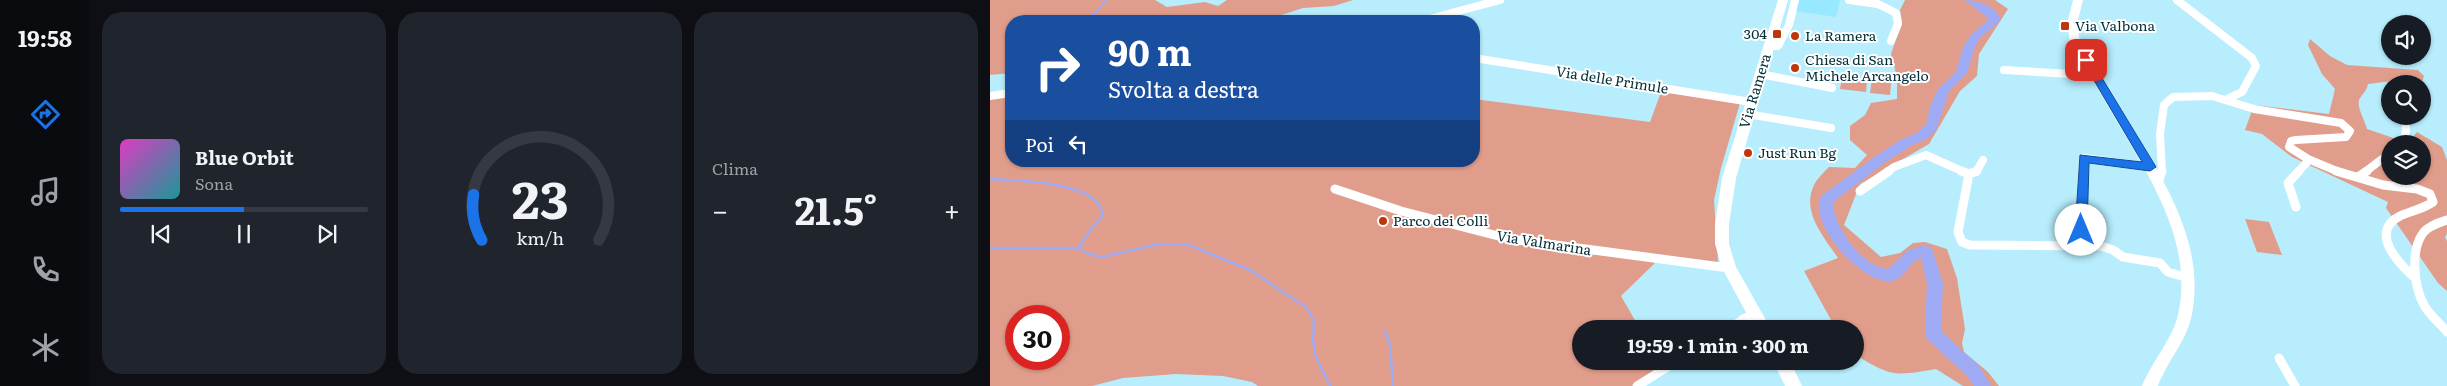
<!DOCTYPE html>
<html lang="it">
<meta charset="utf-8">
<style>
:root{--surface:#171b24;--page:#20242c;--text:#f1f3f6;--muted:#9ea1a6;--line:#363941;--accent:#1a73e8}
body{margin:0;font-family:Literata,serif;background:var(--page);color:var(--text);height:100vh;display:flex;flex-direction:column;font-size:19px;white-space:nowrap}
*{box-sizing:border-box;margin:0}
p{font-size:16px;color:var(--muted)}
.icon{flex:none;width:28px;height:28px;fill:none;stroke:currentColor;stroke-width:2;stroke-linecap:round;stroke-linejoin:round}
.map{position:relative;flex:1;overflow:hidden}
.side{display:flex;flex-direction:column;gap:12px;padding:12px;background:#0d0f14;width:900px}
.side>*{flex:none}
.banner{position:absolute;left:15px;top:15px;width:475px;height:152px;border-radius:20px;box-shadow:0 1px 4px #0004;background:#1a4fa0;color:#fff;overflow:hidden}
.fabs{position:absolute;left:1391px;top:15px;display:grid;gap:10px}
.fabs a{display:grid;place-items:center;width:50px;height:50px;border-radius:50%;background:var(--surface);box-shadow:0 1px 4px #0004;font-size:25px}
.speed{position:absolute;left:15px;top:305px;display:flex;gap:10px;font-size:25px;font-weight:700;text-align:center}
.speed>*{display:grid;place-content:center;width:65px;height:65px;border-radius:50%;background:var(--surface);box-shadow:0 1px 4px #0004;line-height:1}
.speed .limit{border:8px solid #d22;background:#fff;color:#111}
.pin{position:absolute;display:grid;place-items:center;width:42px;height:42px;color:#fff;margin:-21px;border-radius:10px;box-shadow:0 2px 8px #0006}
.me{position:absolute;width:55px;margin:-28px;rotate:0deg;stroke-linejoin:round;filter:drop-shadow(0 0 4px #0008)}
.turn{display:flex;align-items:center;gap:18px;height:105px;padding:0 20px;font-size:22px}
.turn .icon{width:65px;height:65px;stroke-width:2.5}
.turn b{display:block;font-size:35px;line-height:42px}
.then{display:flex;align-items:center;height:48px;padding:0 20px;background:#0003;gap:10px;font-size:19px}
.big{font-size:38px;font-weight:700;line-height:1.1}
.side .widget{flex:1;display:flex;flex-direction:column;justify-content:center;gap:8px;min-width:0;padding:0 18px;border-radius:20px;background:var(--page)}
.side .dial{align-items:center;gap:0}
.dial svg{height:130px;overflow:visible;fill:none;stroke:var(--line);stroke-width:7;stroke-linecap:round;text-anchor:middle}
.dial text{fill:var(--text);stroke:none}
.song{display:flex;align-items:center;gap:15px}
.cover{width:60px;height:60px;border-radius:8px;background:linear-gradient(135deg,hsl(310 70% 55%),hsl(180 70% 35%))}
.played{height:5px;border-radius:2px;background:linear-gradient(90deg,var(--accent) 50%,var(--line) 50%)}
.keys{display:flex;justify-content:space-around;direction:ltr}
.heat{display:flex;justify-content:space-between;align-items:center;font-size:28px;direction:ltr}
.side .tiles{flex:1;display:grid;gap:12px;grid-template-columns:repeat(3,1fr)}
.trip{position:absolute;left:582px;top:320px;width:292px;height:50px;border-radius:25px;background:var(--surface);box-shadow:0 1px 4px #0004;font-weight:700;line-height:50px;text-align:center}
main{display:flex;flex:1;min-height:0}
.tab-bar{display:flex;flex-direction:column;width:90px;justify-content:space-around;align-items:center;background:#090b0e;color:var(--muted)}
.tab-bar .icon{width:35px;height:35px}
.tab-bar .on{color:var(--accent)}
.tab-bar b{font-size:22px;color:var(--text)}
.map>svg:first-child{display:block}
</style>
<main>
<nav class="tab-bar">
<b>19:58</b>
<svg class="icon on" aria-label="directions" viewBox="0 0 24 24"><path d="M12 3l9 9-9 9-9-9zM9 14v-3h6M13 9l2 2-2 2"/></svg>
<svg class="icon" aria-label="music" viewBox="0 0 24 24"><path d="M9 18V5l10-2v13"/><circle cx="6" cy="18" r="3"/><circle cx="16" cy="16" r="3"/></svg>
<svg class="icon" aria-label="phone" viewBox="0 0 24 24"><path d="M5 4h4l2 5-3 2q2 4 5 5l2-3 5 2v4C11 20 4 13 5 4z"/></svg>
<svg class="icon" aria-label="climate" viewBox="0 0 24 24"><path d="M12 3v18M4 7l16 10M4 17L20 7"/></svg>
</nav>
<section class="side">
<div class="tiles">
<div class="widget">
<div class="song"><i class="cover"></i><div><b>Blue Orbit</b><p>Sona</p></div></div>
<div class="played"></div>
<div class="keys"><svg class="icon" aria-label="previous" viewBox="0 0 24 24"><path d="M18 5L8 12l10 7zM5 5v14"/></svg><svg class="icon" aria-label="pause" viewBox="0 0 24 24"><path d="M8 5v14M16 5v14"/></svg><svg class="icon" aria-label="next" viewBox="0 0 24 24"><path d="M6 5l10 7-10 7zM19 5v14"/></svg></div>
</div>
<div class="widget dial"><svg viewBox="0 0 100 80">
<path d="M14 69A42 42 0 1 1 86 69"/>
<path d="M14 69A42 42 0 0 1 9 41" stroke="#1a73e8"/>
<text x="50" y="56" font-size="32" font-weight="700">23</text>
<text x="50" y="72" font-size="11">km/h</text>
</svg></div>
<div class="widget"><p>Clima</p>
<div class="heat"><a>−</a><b class="big">21.5°</b><a>+</a></div>
</div>
</div>
</section>
<div class="map">
<svg width="1457" height="386" viewBox="0 0 1457 386">
<rect width="100%" height="100%" fill="#b7edfc"/>
<path fill="#96e9fe" d="M 809,0 L 850,0 L 846,17 L 805,11 Z"/>
<path fill="#e19d8b" fill-rule="evenodd" d="M 0,0 L 165,0 L 177,7 L 215,2 L 228,6 L 237,0 L 363,0 L 344,6 L 313,8 L 282,18 L 260,21 L 21,21 L 21,73 L 0,75 Z
M 915,0 L 1005,0 L 1018,9 L 989,54 L 987,76 L 970,91 L 939,144 L 870,184 L 854,225 L 891,257 L 910,253 L 923,243 L 935,242 L 957,249 L 967,278 L 975,329 L 972,343 L 974,352 L 998,372 L 1009,386 L 973,386 L 946,369 C 906,376 901,377 866,355 L 866,329 L 846,329 L 814,271 L 848,258 C 834,237 811,212 824,185 C 827,179 834,172 839,167 L 865,168 L 877,155 L 860,140 L 860,126 L 875,115 L 881,103 L 907,99 L 907,77 L 901,54 L 912,21 L 910,10 Z
M 1320,39 L 1340,56 L 1357,65 L 1428,70 L 1434,76 L 1432,82 L 1402,81 L 1378,84 C 1376,92 1374,92 1370,98 C 1365,105 1375,120 1377,129 L 1418,143 L 1427,132 L 1452,147 L 1457,160 L 1457,234 L 1455,237 L 1457,241 L 1457,291 L 1448,283 L 1396,208 L 1398,202 L 1302,157 L 1272,134 L 1255,130 L 1264,105 L 1339,114 L 1345,89 L 1332,74 L 1318,45 ZM 1400,144 L 1432,144 L 1432,176 L 1400,176 Z
M 883,72 L 902,74 L 900,95 L 880,93 Z
M 852,78 L 877,81 L 876,92 L 850,89 Z
M 21,92 L 21,161 L 484,161 L 484,99 L 660,122 L 671,92 L 750,103 L 731,168 L 724,200 L 728,262 L 666,262 L 631,296 L 650,329 L 591,329 L 591,361 L 669,361 L 670,363 L 655,386 L 268,386 L 262,382 L 233,376 L 186,374 L 133,378 L 102,386 L 0,386 L 0,94 ZM 26,316 L 69,316 L 69,359 L 26,359 Z
M 1255,219 L 1279,222 L 1292,255 L 1267,252 Z"/>
<g fill="none" stroke-linecap="round" stroke-linejoin="round">
<path stroke="#9eaaf3" stroke-width="2" d="M 98,21 L 116,0"/>
<path stroke="#9eaaf3" stroke-width="2.5" d="M 0,179 C 26,181 93,181 109,205 C 111,208 112,213 113,216 L 103,226 L 88,248 L 99,254 L 112,257 L 170,244 L 199,245 L 260,270 L 316,307 L 324,321 L 323,339 L 325,355 L 340,386
M 0,248 L 88,248
M 395,331 L 400,345 L 403,386"/>
<path fill="#9eaaf3" fill-rule="evenodd" d="M 975,0 C 987,0 1007,6 1011,20 L 989,39 L 985,47 L 977,73 L 959,91 L 946,130 L 935,140 L 922,145 L 897,161 L 843,202 C 843,226 873,268 898,269 L 918,250 L 935,245 L 942,249 L 953,283 L 951,331 L 989,366 L 1001,386 L 984,386 L 977,376 L 937,339 L 935,334 L 937,283 L 931,258 C 919,262 914,280 901,281 C 871,284 817,222 831,196 L 887,155 L 912,139 L 925,134 L 936,125 L 940,107 L 948,89 L 966,72 L 973,47 L 981,35 L 999,19 Z"/>
<path stroke="#fff" stroke-width="8" d="M 859,0 L 888,4 L 906,13 L 908,24 L 901,41
M 1187,0 L 1262,58 L 1266,66 L 1252,92 L 1237,99
M 432,21 L 510,0
M 778,46 L 788,46 L 799,25 L 805,0
M 484,58 L 761,102
M 1014,70 L 1080,74 L 1092,67 L 1100,66
M 770,74 L 842,88
M 0,96 L 21,93
M 757,114 L 841,128
M 1411,144 L 1416,132 L 1415,116
M 897,172 L 904,167 L 936,155 L 974,172
M 986,172 L 993,160
M 1093,172 L 1094,158 L 1160,167
M 1172,172 L 1170,134 L 1174,105 L 1183,97 L 1222,96 L 1264,109 L 1351,123 L 1360,131 L 1356,137 L 1306,140 L 1301,141 L 1299,147 L 1318,159 L 1349,172
M 1308,172 L 1319,160
M 1375,172 L 1400,153"/>
<path stroke="#fff" stroke-width="9" d="M 971,171 L 979,174 L 968,232 L 972,242 L 980,245 L 1111,246 L 1123,250 L 1133,257 L 1170,263 L 1178,272 L 1198,278
M 1346,171 L 1393,185 L 1427,189 L 1440,194 L 1443,202 C 1433,209 1421,211 1410,216 C 1378,232 1409,264 1426,279
M 979,174 L 987,171
M 1368,177 L 1377,171
M 1168,183 L 1172,171
M 345,189 L 411,211 L 520,239 L 739,268
M 870,191 L 899,171
M 1306,207 L 1298,183 L 1309,171
M 1457,220 C 1449,223 1438,226 1433,233 C 1420,251 1424,287 1434,305 C 1440,316 1450,323 1457,332
M 1092,246 L 1090,218 L 1093,171
M 740,329 L 753,319 L 765,314
M 1289,358 L 1305,386
M 647,386 L 687,361"/>
<path fill="#fff" fill-rule="evenodd" d="M 1083,0 L 1093,0 L 1087,24 L 1090,42 C 1108,71 1126,101 1144,130 C 1177,186 1215,246 1202,314 C 1197,341 1177,361 1168,386 L 1152,386 C 1162,361 1182,340 1188,315 C 1203,247 1165,186 1132,130 C 1115,101 1098,71 1080,42 L 1077,24 Z"/>
<path fill="#fff" fill-rule="evenodd" d="M 788,0 L 798,0 L 746,178 L 739,224 L 739,244 L 746,267 L 781,329 L 765,329 L 732,268 L 725,244 L 725,224 L 732,178 Z
M 783,361 L 800,361 L 812,386 L 795,386 Z"/>
</g>
<path fill="#1a73e8" stroke="#114b97" d="M 1096,57 L 1101,60 L 1166,167 L 1160,171 L 1099,163 L 1097,230 L 1091,234 L 1085,230 L 1090,155 L 1152,162 L 1092,60 Z"/>
<g fill="#bf3708" stroke="#fff" stroke-width="2">
<rect x="1070" y="21" width="10" height="10" rx="2.5"/>
<rect x="782" y="29" width="10" height="10" rx="2.5"/>
<circle cx="805" cy="36" r="5"/>
<circle cx="805" cy="68" r="5"/>
<circle cx="758" cy="153" r="5"/>
<circle cx="393" cy="221" r="5"/>
</g>
<g text-anchor="middle" stroke-width="4" stroke-linejoin="round" paint-order="stroke">
<g font-size="14" fill="#012e37" stroke="#fff" text-anchor="start">
<text x="1085" y="31">Via Valbona</text>
<text x="777" y="39" text-anchor="end">304</text>
<text x="815" y="41">La Ramera</text>
<text x="815" y="65">Chiesa di San<tspan x="815" dy="16">Michele Arcangelo</tspan></text>
<text x="768" y="158">Just Run Bg</text>
<text x="403" y="226">Parco dei Colli</text>
</g>
<g font-size="14" fill="#012e37" stroke="#fff">
<text transform="translate(622 80) rotate(9)" y="5">Via delle Primule</text>
<text transform="translate(765 91) rotate(-73)" y="5">Via Ramera</text>
<text transform="translate(554 243) rotate(9)" y="5">Via Valmarina</text>
</g>
</g>
</svg>
<div class="fabs">
<a><svg class="icon" aria-label="sound" viewBox="0 0 24 24"><path d="M4 9h4l5-4v14l-5-4H4zM17 9q2 3 0 6"/></svg></a>
<a><svg class="icon" aria-label="search" viewBox="0 0 24 24"><circle cx="10" cy="10" r="6"/><path d="M15 15l6 6"/></svg></a>
<a><svg class="icon" aria-label="layers" viewBox="0 0 24 24"><path d="M12 4l9 5-9 5-9-5zM3 14l9 5 9-5"/></svg></a>
</div>
<div class="speed"><div class="limit">30</div></div>
<div class="pin" style="left:1096px;top:60px;background:#d93025"><svg class="icon" aria-label="arrive" viewBox="0 0 24 24"><path d="M6 21V4h12l-3 4 3 4H6"/></svg></div>
<svg class="me" style="left:1091px;top:230px" viewBox="-20 -20 40 40"><circle r="19" fill="#fff"/><path d="M0-13L10 11 0 6-10 11z" fill="#1a73e8"/></svg>
<div class="trip">19:59 · 1 min · 300 m</div>
<div class="banner">
<div class="turn"><svg class="icon" aria-label="right" viewBox="0 0 24 24"><path d="M7 20v-9h11M14 6l5 5-5 5"/></svg><div><b>90 m</b>Svolta a destra</div></div>
<div class="then">Poi<svg class="icon" aria-label="left" viewBox="0 0 24 24"><path d="M17 20v-9H6M10 6l-5 5 5 5"/></svg></div>
</div>
</div>
</main>
